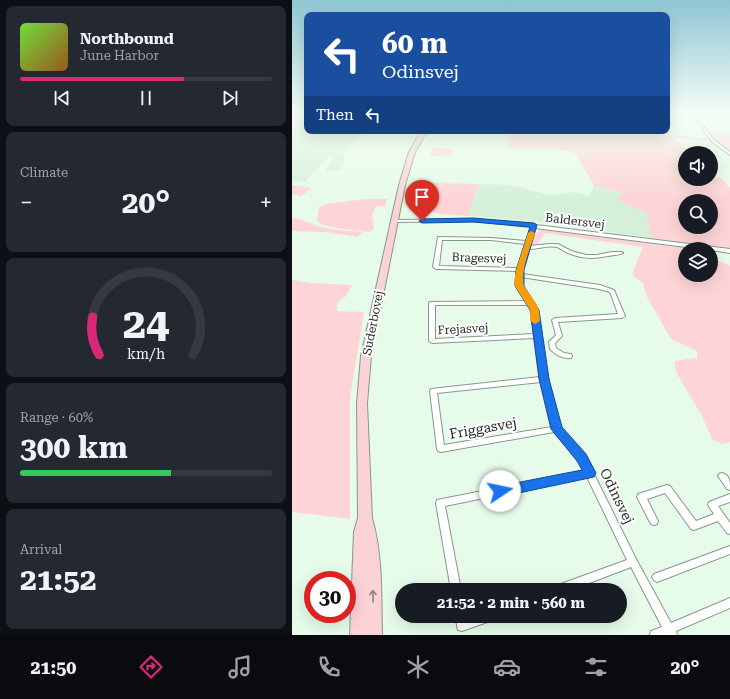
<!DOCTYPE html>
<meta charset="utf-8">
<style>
:root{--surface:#171b24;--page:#242831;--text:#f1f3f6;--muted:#9ea1a6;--line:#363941;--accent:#db2777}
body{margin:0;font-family:"Roboto Serif",serif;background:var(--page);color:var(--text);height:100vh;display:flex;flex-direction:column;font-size:15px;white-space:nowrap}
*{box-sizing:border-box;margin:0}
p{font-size:13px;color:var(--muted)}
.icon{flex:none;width:22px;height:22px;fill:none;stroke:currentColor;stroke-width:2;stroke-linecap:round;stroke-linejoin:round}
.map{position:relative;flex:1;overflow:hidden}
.details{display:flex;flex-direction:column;gap:6px;padding:6px;background:#0d0f14;width:292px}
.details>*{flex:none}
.top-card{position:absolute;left:12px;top:12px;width:366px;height:122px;border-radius:8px;box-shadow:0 4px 16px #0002;background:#1a4fa0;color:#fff;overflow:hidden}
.buttons{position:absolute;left:386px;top:146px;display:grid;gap:8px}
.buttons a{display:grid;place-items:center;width:40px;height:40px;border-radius:50%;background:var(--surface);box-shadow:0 4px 16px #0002;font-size:20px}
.speed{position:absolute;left:12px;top:571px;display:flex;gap:8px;font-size:20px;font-weight:700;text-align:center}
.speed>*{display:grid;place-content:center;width:52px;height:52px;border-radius:50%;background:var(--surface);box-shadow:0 4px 16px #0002;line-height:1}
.speed .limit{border:6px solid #d22;background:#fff;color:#111}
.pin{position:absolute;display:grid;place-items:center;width:34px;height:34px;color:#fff;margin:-41px -17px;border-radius:50% 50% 50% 0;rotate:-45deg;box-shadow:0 0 4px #0007}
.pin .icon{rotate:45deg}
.me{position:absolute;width:44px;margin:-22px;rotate:79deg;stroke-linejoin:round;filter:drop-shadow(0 0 3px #0008)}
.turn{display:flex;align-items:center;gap:14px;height:84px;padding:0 12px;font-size:18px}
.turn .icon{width:52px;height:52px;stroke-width:2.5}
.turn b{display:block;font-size:28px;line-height:34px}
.then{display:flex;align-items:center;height:38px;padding:0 12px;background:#0003;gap:8px;font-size:15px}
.big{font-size:30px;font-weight:700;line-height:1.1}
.details .tile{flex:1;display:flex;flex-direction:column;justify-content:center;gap:6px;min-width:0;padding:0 14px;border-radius:8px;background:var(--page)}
.details .dial{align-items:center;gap:0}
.dial svg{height:104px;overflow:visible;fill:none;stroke:var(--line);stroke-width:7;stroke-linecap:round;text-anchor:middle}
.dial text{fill:var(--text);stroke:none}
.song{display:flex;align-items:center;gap:12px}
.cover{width:48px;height:48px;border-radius:6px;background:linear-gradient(135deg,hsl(100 70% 55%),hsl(30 70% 35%))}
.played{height:4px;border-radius:2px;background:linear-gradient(90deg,var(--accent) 65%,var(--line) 65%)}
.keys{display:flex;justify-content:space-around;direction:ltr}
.heat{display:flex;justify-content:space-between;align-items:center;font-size:22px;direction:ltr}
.charge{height:6px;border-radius:3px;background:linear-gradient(90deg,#34c759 60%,var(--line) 0)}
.trip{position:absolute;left:103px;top:583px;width:232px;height:40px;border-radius:20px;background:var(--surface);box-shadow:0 4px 16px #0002;font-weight:700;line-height:40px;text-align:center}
.menu{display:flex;height:64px;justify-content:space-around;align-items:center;background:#090b0e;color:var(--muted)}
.menu .icon{width:28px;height:28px}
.menu .active{color:var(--accent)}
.menu b{font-size:18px;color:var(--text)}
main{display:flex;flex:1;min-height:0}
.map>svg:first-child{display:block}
</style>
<main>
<section class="details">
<div class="tile">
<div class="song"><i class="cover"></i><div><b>Northbound</b><p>June Harbor</p></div></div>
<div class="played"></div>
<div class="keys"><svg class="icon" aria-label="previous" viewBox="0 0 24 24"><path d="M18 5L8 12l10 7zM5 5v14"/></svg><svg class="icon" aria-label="pause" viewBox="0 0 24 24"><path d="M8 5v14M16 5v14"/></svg><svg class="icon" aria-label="next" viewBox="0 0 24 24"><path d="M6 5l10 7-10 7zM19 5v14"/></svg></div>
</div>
<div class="tile"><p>Climate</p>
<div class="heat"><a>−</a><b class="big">20°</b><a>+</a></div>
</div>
<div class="tile dial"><svg viewBox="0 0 100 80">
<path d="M14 69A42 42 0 1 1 86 69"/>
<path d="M14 69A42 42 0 0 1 9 40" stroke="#db2777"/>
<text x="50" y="56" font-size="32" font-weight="700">24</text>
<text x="50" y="72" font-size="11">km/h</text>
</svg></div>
<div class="tile"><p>Range · 60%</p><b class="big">300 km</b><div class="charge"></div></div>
<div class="tile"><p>Arrival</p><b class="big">21:52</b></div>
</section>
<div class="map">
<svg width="438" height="635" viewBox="0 0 438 635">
<rect width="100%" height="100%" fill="#e6fbe9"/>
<path fill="#d5f0d9" d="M 0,112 L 15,112 L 15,131 L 80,131 L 54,148 L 51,154 L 53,163 L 46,171 L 33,171 L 41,157 L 38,155 L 13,182 L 0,180 Z
M 187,184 L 218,185 L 257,195 L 265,195 L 282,192 L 297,196 L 302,186 L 330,192 L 327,201 L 355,213 L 360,238 L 240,221 L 176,216 Z"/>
<path fill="#fed4d7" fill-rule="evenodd" d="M 241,131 L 344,131 L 361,133 L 360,131 L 364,131 L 364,133 L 418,139 L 420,141 L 381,138 L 399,153 L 393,153 L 393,179 L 419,179 L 419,171 L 423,174 L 423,177 L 429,178 L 438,188 L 438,249 L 360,238 L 354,213 L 327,201 L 329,192 L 302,186 L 284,154 L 268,149 L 215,149 L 217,134 L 241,133 ZM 393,201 L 419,201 L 419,227 L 393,227 Z
M 438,133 L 438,153 L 427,145 L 419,134 L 426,135 Z
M 140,148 L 162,149 L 160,155 L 138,156 Z
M 125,182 L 187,184 L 176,216 L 148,214 L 118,205 Z
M 0,185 L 16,187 L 19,189 L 9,196 L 0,194 Z
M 74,199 L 95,199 L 93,206 L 83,207 L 80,216 L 82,226 L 81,230 L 77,232 C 65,230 33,229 25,221 L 27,207 L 34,204 Z
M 0,218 C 11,218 20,225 29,227 C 43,230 57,231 70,232 L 66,237 L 32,232 L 0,231 Z
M 249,229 L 402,249 L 393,249 L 393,275 L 419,275 L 419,257 L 438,266 L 438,442 L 430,444 L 420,439 L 410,416 L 384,372 L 383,361 L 405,358 L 405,351 L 379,339 L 354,295 L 351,283 L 340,275 L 351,247 L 253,233 L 245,245 L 240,245 L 241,237 Z
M 0,280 L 20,283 L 60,285 L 54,296 L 45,303 L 45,311 L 72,312 L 58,397 L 58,519 L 0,512 Z"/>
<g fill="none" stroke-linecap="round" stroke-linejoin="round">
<g stroke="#869989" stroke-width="2">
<path id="street" d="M 399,112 L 401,112 L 422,140 L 438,152 L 438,155 L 420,142 Z
M 181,219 L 240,224 L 242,224 L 244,225 L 438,249 L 438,253 L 419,250 L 419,249 L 410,249 L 243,228 L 237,246 L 258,244 L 266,244 L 279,251 L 294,255 L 305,255 L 320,252 L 330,252 L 331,253 C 327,255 321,255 316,256 C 300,259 291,259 276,253 C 272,252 269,248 265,247 C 256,245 246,249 236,249 L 230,274 L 308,285 L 322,290 L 333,316 L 330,318 L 266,322 L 270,336 L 263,343 L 264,348 L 272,353 L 279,354 L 280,356 L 279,358 C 271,359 264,355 258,349 L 257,342 L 264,335 L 260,320 L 263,318 L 326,314 L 318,292 L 307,289 L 229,277 C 228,291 240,299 245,310 L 255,379 L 267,428 L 292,455 L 300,470 L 301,471 L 302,474 L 344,559 L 379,623 L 438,598 L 438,608 L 384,631 L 385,635 L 358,635 L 359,631 L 370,627 L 339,567 L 279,590 L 261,590 L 263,587 L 266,585 L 335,560 L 295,477 L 153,506 L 169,590 L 159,590 L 144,503 L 145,500 L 292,471 L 286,459 L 262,432 L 149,452 L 146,451 L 145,449 L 138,391 L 139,389 L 248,377 L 243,338 L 140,343 L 137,341 L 137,303 L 138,302 L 234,301 C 226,290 222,287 225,271 L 144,269 L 141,267 L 146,237 L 199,238 L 234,241 L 239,227 L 181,221 L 102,222 L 100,221 L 102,220 ZM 150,240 L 199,240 L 233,244 L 226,268 L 147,266 ZM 143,305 L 237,305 L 239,310 L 242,334 L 143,339 ZM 249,382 L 260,427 L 152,445 L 145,393 Z
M 430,473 C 438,475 438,482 438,490 L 435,489 L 426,476 L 427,474 Z
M 375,485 L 378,486 L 404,521 L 422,514 L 416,505 L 417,502 L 438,494 L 438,502 L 426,506 L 438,523 L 438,534 L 435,533 L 426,521 L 402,530 L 399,529 L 373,493 L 355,499 L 366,521 L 365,524 L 362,525 L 359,524 L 345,497 L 346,494 Z
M 438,546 L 438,554 L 365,582 L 362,580 L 360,577 L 362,574 Z
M 163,616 L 173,616 L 174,620 L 183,616 L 202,616 L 201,620 L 170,631 L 166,630 Z"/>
</g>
<g stroke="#869989" stroke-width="2">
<path id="secondary" d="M 129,131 L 135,131 L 123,152 L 113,185 L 79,356 L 75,403 L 80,518 C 91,556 89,596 90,635 L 74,635 L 74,605 L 74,635 L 58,635 L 62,532 L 66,518 L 65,403 L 69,356 L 107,185 L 117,152 Z"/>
</g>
<use href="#street" fill="#fff" fill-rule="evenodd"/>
<use href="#secondary" fill="#fbd2d8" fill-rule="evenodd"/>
</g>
<defs><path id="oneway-shaft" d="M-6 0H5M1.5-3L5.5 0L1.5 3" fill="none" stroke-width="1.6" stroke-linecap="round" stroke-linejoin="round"/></defs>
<use stroke="#908080" href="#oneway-shaft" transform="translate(81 596) rotate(-91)"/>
<linearGradient id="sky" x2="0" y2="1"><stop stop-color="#8ec6d2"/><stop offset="0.56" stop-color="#f4fdf5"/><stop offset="1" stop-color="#f4fdf5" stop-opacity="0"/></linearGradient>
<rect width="438" height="201" fill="url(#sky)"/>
<path fill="#1a73e8" stroke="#114b97" d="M 181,218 L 242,223 L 245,225 L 232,270 L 232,286 L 247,310 L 257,379 L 270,427 L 294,454 L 304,473 L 302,477 L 208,497 L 204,495 L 202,491 L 204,487 L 208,486 L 290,470 L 285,461 L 259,429 L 247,379 L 238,310 L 223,286 L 224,270 L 238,227 L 181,222 L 130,223 L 127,221 L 130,219 Z"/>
<path fill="#f59e0b" d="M 239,231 L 243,233 C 238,249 228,270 232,286 L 244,303 L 247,310 L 248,321 L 243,324 L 238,321 L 238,310 L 223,286 L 222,282 L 224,270 L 236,233 Z"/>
<g text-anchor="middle" stroke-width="4" stroke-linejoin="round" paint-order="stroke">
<g font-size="12" fill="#262d27" stroke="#fff">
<text transform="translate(283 221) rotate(7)" y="4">Baldersvej</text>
<text transform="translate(187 258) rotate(2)" y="4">Bragesvej</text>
<text transform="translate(81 323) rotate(-79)" y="4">Suderbovej</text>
<text transform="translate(171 329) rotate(-3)" y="4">Frejasvej</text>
</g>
<g font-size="14" fill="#262d27" stroke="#fff">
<text transform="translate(191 428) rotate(-10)" y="5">Friggasvej</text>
<text transform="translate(325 496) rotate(64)" y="5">Odinsvej</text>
</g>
</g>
</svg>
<div class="buttons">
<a><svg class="icon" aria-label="sound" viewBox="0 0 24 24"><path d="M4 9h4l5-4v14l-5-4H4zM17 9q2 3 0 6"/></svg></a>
<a><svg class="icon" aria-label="search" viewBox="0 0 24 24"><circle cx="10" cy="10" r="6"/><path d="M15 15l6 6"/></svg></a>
<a><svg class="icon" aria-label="layers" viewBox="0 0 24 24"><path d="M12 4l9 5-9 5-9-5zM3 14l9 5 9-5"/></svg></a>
</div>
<div class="speed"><div class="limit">30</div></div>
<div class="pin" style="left:130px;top:221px;background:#d93025"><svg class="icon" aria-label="arrive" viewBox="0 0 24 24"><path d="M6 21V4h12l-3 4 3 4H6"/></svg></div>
<svg class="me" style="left:208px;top:491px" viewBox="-20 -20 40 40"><circle r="19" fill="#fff"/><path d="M0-13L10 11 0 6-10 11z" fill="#1a73e8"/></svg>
<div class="trip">21:52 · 2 min · 560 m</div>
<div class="top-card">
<div class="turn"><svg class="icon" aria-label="left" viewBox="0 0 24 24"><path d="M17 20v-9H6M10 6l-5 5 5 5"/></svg><div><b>60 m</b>Odinsvej</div></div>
<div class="then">Then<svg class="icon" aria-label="left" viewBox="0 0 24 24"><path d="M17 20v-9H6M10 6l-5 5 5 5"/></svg></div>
</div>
</div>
</main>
<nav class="menu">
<b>21:50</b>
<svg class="icon active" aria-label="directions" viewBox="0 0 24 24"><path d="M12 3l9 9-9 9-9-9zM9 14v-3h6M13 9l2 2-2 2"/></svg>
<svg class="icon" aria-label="music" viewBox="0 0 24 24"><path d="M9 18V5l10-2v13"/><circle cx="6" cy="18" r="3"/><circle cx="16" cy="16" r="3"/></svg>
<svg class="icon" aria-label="phone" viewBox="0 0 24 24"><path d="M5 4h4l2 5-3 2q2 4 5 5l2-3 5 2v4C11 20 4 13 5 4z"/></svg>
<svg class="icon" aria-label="climate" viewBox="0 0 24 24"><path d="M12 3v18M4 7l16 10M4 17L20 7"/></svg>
<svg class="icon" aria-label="car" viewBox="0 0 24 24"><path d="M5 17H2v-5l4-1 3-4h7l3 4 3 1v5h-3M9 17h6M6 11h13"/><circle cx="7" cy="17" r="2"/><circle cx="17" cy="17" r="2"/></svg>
<svg class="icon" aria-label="filters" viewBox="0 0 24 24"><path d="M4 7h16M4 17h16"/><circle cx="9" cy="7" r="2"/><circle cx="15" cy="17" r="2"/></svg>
<b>20°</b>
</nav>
